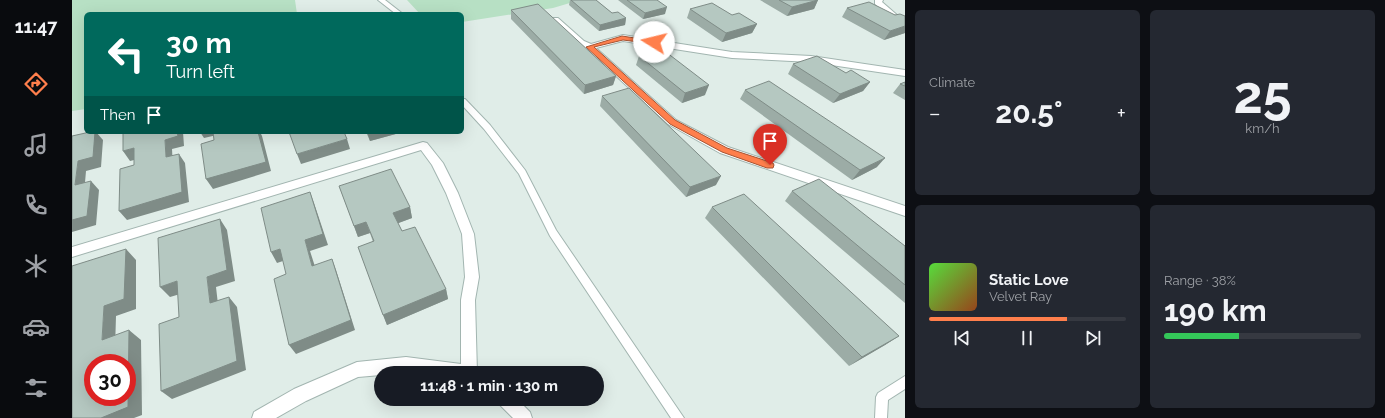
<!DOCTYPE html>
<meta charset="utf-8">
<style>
:root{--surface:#171b24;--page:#242831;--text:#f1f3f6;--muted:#9ea1a6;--line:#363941;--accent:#ff7f4c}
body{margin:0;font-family:Raleway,sans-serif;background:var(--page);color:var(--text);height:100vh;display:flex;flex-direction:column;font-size:15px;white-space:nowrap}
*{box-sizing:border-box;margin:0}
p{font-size:13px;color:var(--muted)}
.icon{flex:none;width:22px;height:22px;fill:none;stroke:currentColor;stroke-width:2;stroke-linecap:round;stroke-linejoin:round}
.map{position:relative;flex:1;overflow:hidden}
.drawer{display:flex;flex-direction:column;gap:10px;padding:10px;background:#0d0f14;width:480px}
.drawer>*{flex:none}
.top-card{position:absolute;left:12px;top:12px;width:380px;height:122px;border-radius:6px;box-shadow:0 4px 16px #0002;background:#00695c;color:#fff;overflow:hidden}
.speed{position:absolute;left:12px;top:354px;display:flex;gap:8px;font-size:20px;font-weight:700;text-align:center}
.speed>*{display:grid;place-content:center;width:52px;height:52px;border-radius:50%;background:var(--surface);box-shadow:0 4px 16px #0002;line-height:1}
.speed .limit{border:6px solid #d22;background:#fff;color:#111}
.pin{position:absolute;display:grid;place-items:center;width:34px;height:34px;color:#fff;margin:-41px -17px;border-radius:50% 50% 50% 0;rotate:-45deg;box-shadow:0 0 4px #0007}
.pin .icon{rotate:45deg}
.me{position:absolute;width:44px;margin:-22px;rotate:279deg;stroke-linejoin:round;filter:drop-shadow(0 0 3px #0008)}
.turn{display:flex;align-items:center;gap:14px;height:84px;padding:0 16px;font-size:18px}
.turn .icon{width:52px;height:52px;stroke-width:2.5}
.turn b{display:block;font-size:28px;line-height:34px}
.then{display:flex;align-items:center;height:38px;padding:0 16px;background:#0003;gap:8px;font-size:15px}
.big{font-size:30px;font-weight:700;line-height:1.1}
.drawer .widget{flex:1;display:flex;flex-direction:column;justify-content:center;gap:6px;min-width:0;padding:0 14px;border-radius:6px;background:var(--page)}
.drawer .dial{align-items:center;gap:0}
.dial b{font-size:52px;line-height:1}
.song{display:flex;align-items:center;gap:12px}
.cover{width:48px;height:48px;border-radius:6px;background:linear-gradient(135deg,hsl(110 70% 55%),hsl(20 70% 35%))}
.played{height:4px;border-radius:2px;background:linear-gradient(90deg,var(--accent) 70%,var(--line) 70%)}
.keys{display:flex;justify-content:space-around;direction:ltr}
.heat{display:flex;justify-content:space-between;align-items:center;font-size:22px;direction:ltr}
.charge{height:6px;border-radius:3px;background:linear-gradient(90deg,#34c759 38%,var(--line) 0)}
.drawer .tiles{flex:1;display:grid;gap:10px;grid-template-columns:repeat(2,1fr)}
.trip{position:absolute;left:302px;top:366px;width:230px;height:40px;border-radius:20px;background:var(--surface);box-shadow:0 4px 16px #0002;font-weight:700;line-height:40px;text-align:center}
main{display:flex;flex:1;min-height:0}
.tabs{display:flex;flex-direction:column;width:72px;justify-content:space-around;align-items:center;background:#090b0e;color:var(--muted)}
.tabs .icon{width:28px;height:28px}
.tabs .on{color:var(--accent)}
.tabs b{font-size:18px;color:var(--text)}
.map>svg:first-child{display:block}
</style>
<main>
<nav class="tabs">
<b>11:47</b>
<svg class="icon on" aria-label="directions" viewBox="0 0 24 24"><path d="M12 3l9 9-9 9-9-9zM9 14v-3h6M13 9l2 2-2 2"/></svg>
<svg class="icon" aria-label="music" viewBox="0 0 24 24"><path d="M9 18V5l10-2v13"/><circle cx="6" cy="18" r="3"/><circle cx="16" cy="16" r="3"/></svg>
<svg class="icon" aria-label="phone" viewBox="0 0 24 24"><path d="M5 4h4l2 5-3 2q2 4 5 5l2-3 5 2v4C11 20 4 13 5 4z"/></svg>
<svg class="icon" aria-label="climate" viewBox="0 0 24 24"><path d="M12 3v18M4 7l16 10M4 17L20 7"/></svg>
<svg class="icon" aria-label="car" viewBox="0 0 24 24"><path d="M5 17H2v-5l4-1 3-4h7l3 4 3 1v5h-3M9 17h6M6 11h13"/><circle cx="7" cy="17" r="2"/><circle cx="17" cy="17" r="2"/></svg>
<svg class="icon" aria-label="filters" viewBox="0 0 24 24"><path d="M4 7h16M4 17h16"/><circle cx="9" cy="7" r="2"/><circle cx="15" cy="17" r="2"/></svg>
</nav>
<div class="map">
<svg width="833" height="418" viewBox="0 0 833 418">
<rect width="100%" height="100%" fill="#e0ede8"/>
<path fill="#b7e0c4" d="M 0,0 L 223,0 L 225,14 L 14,14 L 14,109 L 0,111 Z
M 335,0 L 508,0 L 481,8 L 390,22 L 390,14 L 348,14 Z"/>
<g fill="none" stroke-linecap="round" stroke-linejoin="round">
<g stroke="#a2b5b0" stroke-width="2">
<path id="lane" d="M 306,0 L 313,0 L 331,14 L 324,14 Z
M 390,99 L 393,99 L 418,125 L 453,170 L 484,230 L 612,418 L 599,418 L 478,236 L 447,174 L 412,129 L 390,105 Z
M 833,376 L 833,389 L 816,400 L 815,418 L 803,418 L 804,397 L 806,393 Z"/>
</g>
<g stroke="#a2b5b0" stroke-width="2">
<path id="street" d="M 803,0 L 811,0 L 810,2 L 825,15 L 833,20 L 833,26 L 819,19 L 803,4 Z
M 480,18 L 486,18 L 512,41 L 519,44 L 551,35 L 660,52 L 739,56 L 833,70 L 833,76 L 739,62 L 660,58 L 551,41 L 524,48 L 604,120 L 656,147 L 833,206 L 833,216 L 648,153 L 596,124 L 515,49 L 506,45 L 480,22 Z
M 351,142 L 355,143 L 371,163 L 386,193 L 402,234 L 407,277 L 403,300 L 405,373 L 345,373 L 334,371 L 309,373 L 309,375 L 286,377 L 234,401 L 204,418 L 180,418 L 182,412 L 222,389 L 285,362 L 334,357 L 389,364 L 389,300 L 393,277 L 390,234 L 374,193 L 360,165 L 349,150 L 0,257 L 0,247 Z
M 426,399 L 445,399 L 458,412 L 460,418 L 441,418 L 428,405 Z"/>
</g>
<use href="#lane" fill="#fff" fill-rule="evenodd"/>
<use href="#street" fill="#fff" fill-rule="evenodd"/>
</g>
<path fill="#9caca6" d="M 498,0 L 524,0 L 540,13 L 554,18 L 553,25 L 527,31 L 497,5 Z
M 546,0 L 585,0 L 593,14 L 571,19 Z
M 688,0 L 746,0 L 742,9 L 715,16 Z
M 775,8 L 833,16 L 833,33 L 812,40 L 770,17 Z
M 618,9 L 660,15 L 685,24 L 680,33 L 650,42 L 615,18 Z
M 439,10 L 544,76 L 541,85 L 512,94 L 439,19 Z
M 567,56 L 633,95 L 610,103 L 564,65 Z
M 721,64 L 774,73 L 798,82 L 791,91 L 761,103 L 716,74 Z
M 833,82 L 833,100 L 821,93 L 828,84 Z
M 673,90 L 805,167 L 780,180 L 668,99 Z
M 530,96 L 644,185 L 614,197 L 528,106 Z
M 294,132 L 331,132 L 298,141 Z
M 267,186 L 338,207 L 340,218 L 326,223 L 330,231 L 374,289 L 376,299 L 315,325 L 286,247 L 301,242 L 298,233 L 286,237 Z
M 720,191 L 833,246 L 833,303 L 713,201 Z
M 640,207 L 827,336 L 813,345 L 777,366 L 633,218 Z"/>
<path fill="#7f8c87" d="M 746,0 L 742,9 L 715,16 L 720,7 Z
M 595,7 L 593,14 L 571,19 L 573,13 Z
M 554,18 L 553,25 L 527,31 L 528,25 Z
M 685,24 L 680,33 L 650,42 L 654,33 Z
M 833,26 L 833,33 L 812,40 L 818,31 Z
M 544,76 L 541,85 L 512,94 L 513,85 Z
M 798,82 L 791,91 L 761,103 L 768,94 Z
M 637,85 L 633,95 L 610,103 L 613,93 Z
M 23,132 L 24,132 L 31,140 L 29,167 L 14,171 L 12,194 L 3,185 L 6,161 Z
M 105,132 L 111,132 L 112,146 L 100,149 L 101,167 L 94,157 L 93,140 Z
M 128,132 L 144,132 L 145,135 L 132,138 Z
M 186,132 L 188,132 L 190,136 L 199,171 L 141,189 L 134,179 Z
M 295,132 L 331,132 L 298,141 Z
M 275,139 L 278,149 L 229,164 L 225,154 Z
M 62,148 L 70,158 L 58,161 L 51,151 Z
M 107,154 L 113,163 L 117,202 L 55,220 L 47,211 Z
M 813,158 L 805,167 L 780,180 L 788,170 Z
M 649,176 L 644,185 L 614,197 L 618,187 Z
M 19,181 L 27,190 L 24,225 L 0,232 L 0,220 Z
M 238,192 L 242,203 L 256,245 L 238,251 L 246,276 L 240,266 L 233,240 Z
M 338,207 L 340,218 L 324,224 L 321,213 Z
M 148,219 L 155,230 L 163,281 L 144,287 L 147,313 L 138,303 L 135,277 Z
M 294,222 L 298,233 L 286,237 L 282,226 Z
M 54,249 L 64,260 L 64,309 L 44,316 L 43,349 L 30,340 L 32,306 Z
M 208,249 L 214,260 L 205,263 L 199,252 Z
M 260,259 L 264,270 L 283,330 L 224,354 L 217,345 Z
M 105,281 L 115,292 L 98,297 L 88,287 Z
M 374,289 L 376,299 L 315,325 L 311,315 Z
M 157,297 L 165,307 L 174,370 L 100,399 L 89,391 Z
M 57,330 L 69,340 L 70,415 L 62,418 L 29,418 Z
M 827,336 L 813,345 L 777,366 L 790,357 Z"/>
<path fill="#b5c8c1" stroke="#7f8c87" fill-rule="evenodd" d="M 499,0 L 524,0 L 540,13 L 546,12 L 554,18 L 528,25 Z
M 555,0 L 585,0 L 595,7 L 573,13 Z
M 707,0 L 746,0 L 720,7 Z
M 797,2 L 823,15 L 828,14 L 833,16 L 833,26 L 818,31 L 775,8 Z
M 640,3 L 660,15 L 667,13 L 685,24 L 654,33 L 618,9 Z
M 466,4 L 544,76 L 513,85 L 439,10 Z
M 590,49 L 637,85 L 613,93 L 567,56 Z
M 745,56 L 774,73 L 779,70 L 798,82 L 768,94 L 721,64 Z
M 697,81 L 813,158 L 788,170 L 673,90 Z
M 833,82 L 833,86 L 828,84 Z
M 557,88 L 649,176 L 618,187 L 530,96 Z
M 18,132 L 23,132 L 21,157 L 6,161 L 3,185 L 19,181 L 15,216 L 0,220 L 0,136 Z
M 51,132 L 105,132 L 106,136 L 93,140 L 94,157 L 107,154 L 110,192 L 47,211 L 48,169 L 62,165 L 62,148 L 51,151 Z
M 141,132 L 186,132 L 194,162 L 134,179 L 129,144 L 142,140 Z
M 217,132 L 272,132 L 275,139 L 225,154 Z
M 319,169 L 338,207 L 321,213 L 330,231 L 343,227 L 374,289 L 311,315 L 286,247 L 302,241 L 294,222 L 282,226 L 267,186 Z
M 747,179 L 833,246 L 833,285 L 720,191 Z
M 238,192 L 251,234 L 233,240 L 240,266 L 260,259 L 279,320 L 217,345 L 202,279 L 214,274 L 208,249 L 199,252 L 189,208 Z
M 672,194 L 827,336 L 790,357 L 640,207 Z
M 148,219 L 155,270 L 135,277 L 138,303 L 157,297 L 165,361 L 89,391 L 87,324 L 107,317 L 105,281 L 88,287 L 86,238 Z
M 54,249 L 52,299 L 32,306 L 30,340 L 57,330 L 56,407 L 29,418 L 0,418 L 0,266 ZM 21,363 L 55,363 L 55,397 L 21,397 Z"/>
<path fill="#ff7f4c" stroke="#a65331" d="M 550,36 L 582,41 L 585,42 L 582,44 L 551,40 L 522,47 L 603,120 L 655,148 L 701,163 L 702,165 L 701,168 L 695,168 L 650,152 L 598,124 L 514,47 Z"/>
</svg>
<div class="speed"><div class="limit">30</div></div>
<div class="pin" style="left:698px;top:165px;background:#d93025"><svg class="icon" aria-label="arrive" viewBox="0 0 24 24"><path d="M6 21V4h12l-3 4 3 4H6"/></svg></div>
<svg class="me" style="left:582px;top:42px" viewBox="-20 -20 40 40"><circle r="19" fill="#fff"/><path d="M0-13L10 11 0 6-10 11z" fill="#ff7f4c"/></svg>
<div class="trip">11:48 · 1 min · 130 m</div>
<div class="top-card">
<div class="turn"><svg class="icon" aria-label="left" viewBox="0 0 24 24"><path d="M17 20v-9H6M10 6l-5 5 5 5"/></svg><div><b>30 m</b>Turn left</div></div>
<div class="then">Then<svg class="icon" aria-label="arrive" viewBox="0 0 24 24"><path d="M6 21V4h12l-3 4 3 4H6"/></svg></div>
</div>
</div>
<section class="drawer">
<div class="tiles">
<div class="widget"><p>Climate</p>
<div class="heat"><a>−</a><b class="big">20.5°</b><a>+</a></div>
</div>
<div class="widget dial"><b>25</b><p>km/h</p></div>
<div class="widget">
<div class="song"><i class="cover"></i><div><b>Static Love</b><p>Velvet Ray</p></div></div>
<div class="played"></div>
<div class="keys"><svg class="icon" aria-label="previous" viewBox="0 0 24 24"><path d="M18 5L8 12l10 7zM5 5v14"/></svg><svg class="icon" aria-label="pause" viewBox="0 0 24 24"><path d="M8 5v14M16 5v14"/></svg><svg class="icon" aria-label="next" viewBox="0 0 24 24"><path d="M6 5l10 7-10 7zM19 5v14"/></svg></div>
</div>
<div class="widget"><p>Range · 38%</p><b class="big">190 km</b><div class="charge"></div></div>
</div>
</section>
</main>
